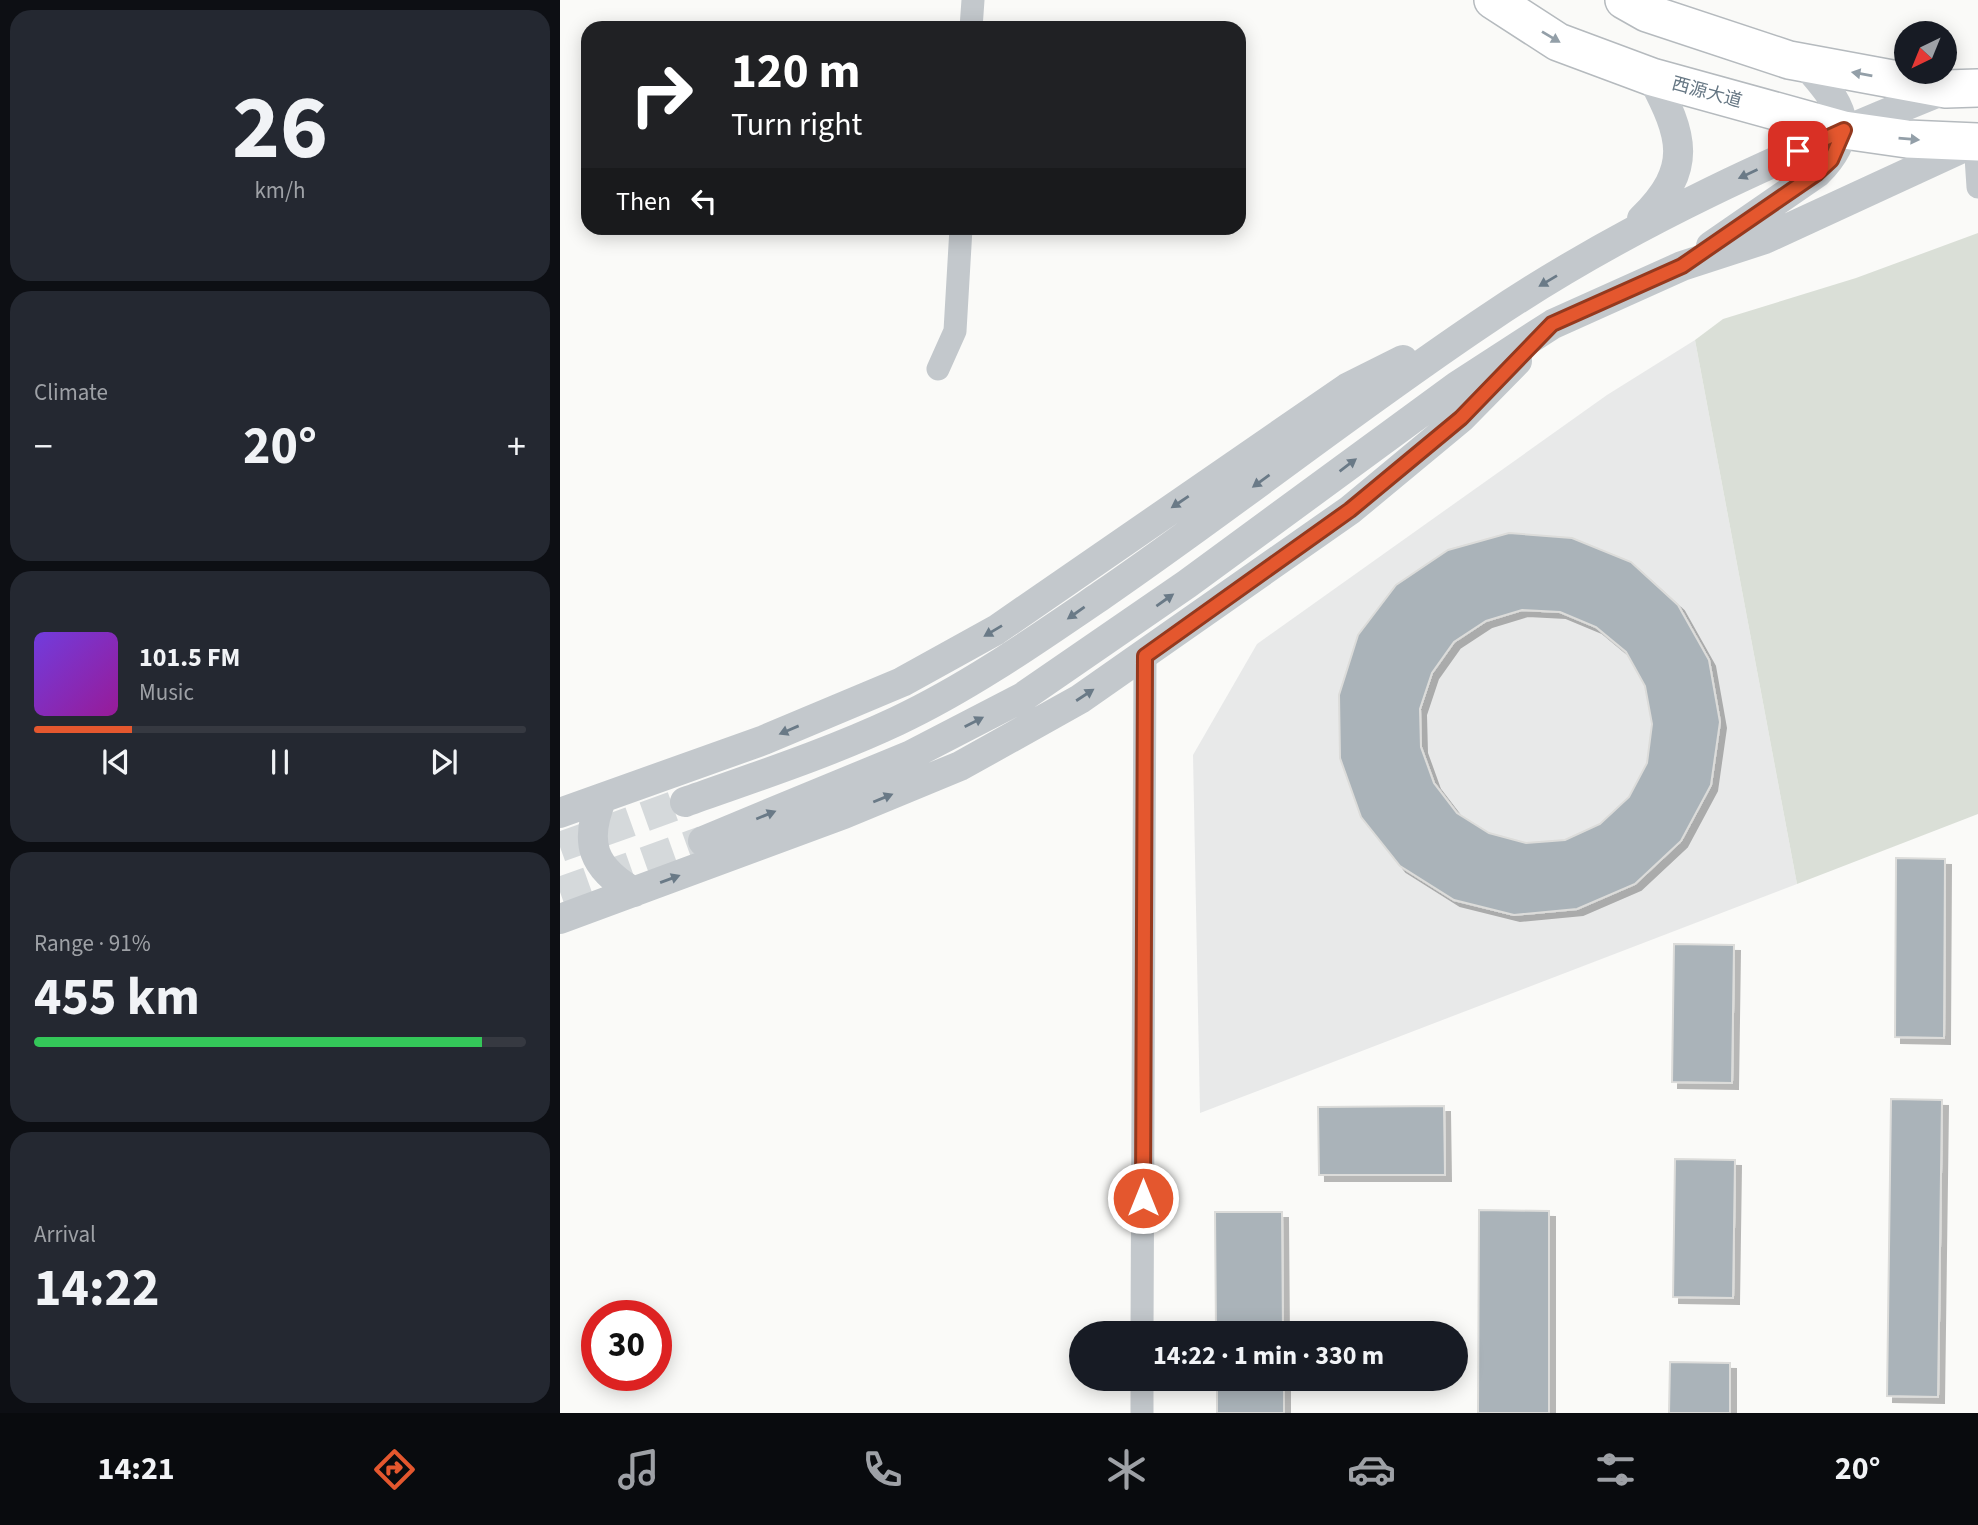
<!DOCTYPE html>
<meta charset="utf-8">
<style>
:root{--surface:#171b24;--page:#242831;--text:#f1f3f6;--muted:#9ea1a6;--line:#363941;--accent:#e4572e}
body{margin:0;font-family:"Source Sans 3","Noto Sans SC",sans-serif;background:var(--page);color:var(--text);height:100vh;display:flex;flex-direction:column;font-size:26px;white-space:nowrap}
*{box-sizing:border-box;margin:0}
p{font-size:23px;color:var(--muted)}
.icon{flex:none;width:38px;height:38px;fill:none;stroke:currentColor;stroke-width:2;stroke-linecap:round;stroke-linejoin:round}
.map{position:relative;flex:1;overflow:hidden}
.panel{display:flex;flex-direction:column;gap:10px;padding:10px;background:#0d0f14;width:560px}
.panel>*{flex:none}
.banner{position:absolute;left:21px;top:21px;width:665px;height:214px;border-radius:21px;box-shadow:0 4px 18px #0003;background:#202124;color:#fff;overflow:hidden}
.needle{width:46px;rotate:223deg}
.controls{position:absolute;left:1334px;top:21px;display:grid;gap:14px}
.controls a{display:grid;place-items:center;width:63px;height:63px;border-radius:50%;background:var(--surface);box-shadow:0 4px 18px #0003;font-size:35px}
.speed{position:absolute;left:21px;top:1300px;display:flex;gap:14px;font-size:35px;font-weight:700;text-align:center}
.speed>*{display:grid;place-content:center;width:91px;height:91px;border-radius:50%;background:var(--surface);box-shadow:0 4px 18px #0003;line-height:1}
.speed .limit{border:10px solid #d22;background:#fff;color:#111}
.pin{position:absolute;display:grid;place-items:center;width:60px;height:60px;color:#fff;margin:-30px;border-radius:14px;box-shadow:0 4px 10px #0006}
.me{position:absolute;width:77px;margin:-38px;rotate:0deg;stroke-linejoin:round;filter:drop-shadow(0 0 5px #0008)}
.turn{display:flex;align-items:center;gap:24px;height:147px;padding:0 35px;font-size:32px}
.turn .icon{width:91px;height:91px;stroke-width:2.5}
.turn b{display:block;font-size:49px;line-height:60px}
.then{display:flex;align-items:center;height:66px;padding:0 35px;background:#0003;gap:14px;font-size:26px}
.big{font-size:52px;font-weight:700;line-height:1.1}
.panel .card{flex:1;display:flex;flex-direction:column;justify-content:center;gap:10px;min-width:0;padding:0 24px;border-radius:21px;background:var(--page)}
.panel .dial{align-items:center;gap:0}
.dial b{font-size:91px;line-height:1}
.song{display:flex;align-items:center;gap:21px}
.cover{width:84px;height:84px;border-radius:10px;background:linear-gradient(135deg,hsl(260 70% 55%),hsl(300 70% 35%))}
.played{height:7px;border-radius:4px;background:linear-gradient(90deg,var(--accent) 20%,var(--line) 20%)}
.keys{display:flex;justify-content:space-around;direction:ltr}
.heat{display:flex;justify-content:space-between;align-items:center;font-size:38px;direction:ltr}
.charge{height:10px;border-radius:5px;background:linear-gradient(90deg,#34c759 91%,var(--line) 0)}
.trip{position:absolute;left:509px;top:1321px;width:399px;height:70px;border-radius:35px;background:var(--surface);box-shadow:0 4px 18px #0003;font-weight:700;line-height:70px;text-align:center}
.tab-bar{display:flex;height:112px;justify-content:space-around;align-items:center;background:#090b0e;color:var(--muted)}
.tab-bar .icon{width:49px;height:49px}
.tab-bar .active{color:var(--accent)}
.tab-bar b{font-size:32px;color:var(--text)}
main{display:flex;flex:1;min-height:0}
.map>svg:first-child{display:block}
</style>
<main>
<section class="panel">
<div class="card dial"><b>26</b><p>km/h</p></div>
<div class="card"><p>Climate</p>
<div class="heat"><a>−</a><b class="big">20°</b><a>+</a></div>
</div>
<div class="card">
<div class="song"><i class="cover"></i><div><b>101.5 FM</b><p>Music</p></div></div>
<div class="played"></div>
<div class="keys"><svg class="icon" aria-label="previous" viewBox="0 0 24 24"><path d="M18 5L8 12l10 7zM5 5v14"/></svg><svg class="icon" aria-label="pause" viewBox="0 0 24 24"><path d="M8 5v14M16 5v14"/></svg><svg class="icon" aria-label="next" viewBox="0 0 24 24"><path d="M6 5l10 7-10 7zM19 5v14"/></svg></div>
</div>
<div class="card"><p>Range · 91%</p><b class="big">455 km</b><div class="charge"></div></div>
<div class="card"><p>Arrival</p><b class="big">14:22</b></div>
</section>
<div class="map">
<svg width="1418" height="1413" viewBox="0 0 1418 1413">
<defs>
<filter id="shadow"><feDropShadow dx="6" dy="6" stdDeviation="0" flood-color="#0004"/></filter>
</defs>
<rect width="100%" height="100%" fill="#fafaf8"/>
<path fill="#e8e9e9" d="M 1135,340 L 1237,884 L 640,1113 L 633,755 L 697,644 L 1047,395 Z"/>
<path fill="#dadfd7" d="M 1418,233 L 1418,814 L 1237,884 L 1135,340 L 1163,319 L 1296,278 Z"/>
<path fill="#aab3b9" stroke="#dcdcda" stroke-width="2" fill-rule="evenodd" filter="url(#shadow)" d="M 949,533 L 1012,538 L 1071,562 L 1118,605 L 1149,660 L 1160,722 L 1151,785 L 1121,841 L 1075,884 L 1017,909 L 954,915 L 894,900 L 840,866 L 801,817 L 780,758 L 779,695 L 798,635 L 836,585 L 888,550 ZM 962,610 L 1000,612 L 1036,627 L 1066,652 L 1085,686 L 1092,724 L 1087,763 L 1069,797 L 1040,824 L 1005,840 L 966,843 L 929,833 L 897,813 L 874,783 L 861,747 L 860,709 L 872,673 L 894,642 L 926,621 Z
M 1336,858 L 1385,859 L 1384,1038 L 1335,1037 Z
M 1114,944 L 1174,945 L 1172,1083 L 1112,1082 Z
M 1331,1099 L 1382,1100 L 1378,1397 L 1327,1396 Z
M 884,1106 L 885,1175 L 759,1175 L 758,1107 Z
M 1115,1159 L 1175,1160 L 1173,1298 L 1113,1297 Z
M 919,1210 L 989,1211 L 989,1413 L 918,1413 Z
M 655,1212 L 722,1212 L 723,1334 L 656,1334 Z
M 1110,1362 L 1170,1363 L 1170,1413 L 1109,1413 Z
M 657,1379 L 724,1379 L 724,1413 L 657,1413 Z"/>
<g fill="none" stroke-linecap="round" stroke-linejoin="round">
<path stroke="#d5d9db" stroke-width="30" stroke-dasharray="30 15" stroke-linecap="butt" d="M 0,847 L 125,802
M 0,892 L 143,841"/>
<g stroke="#b5babe" stroke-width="40">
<path id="primary" d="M 933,0 L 998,42 L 1092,77 L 1284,130 L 1347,139 L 1418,142
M 1064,0 L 1087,13 L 1229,60 L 1386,89 L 1418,88"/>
</g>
<path stroke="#c3c8cc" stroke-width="23" d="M 411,28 L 413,0
M 1415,142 L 1418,187
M 378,369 L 395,331 L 401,228
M 582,1334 L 585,656
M 582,1413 L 582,1379"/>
<path stroke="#c3c8cc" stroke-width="30" d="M 1082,219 C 1134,168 1123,136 1092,77
M 1151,246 L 1257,173 C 1301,129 1280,103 1245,63
M 42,798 C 23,843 33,868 74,892
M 125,802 C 195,777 269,753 337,721 C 409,687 476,640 542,595 C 673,505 797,406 929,318 C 1071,222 1228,153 1386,89
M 0,813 L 204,740 L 342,682 L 436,630 L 787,388 L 843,360
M 143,841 L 351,755 L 463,697 L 627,584 L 897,386 L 993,324 L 1122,266 L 1205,239 L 1415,142
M 0,919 L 284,814 L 400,766 L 520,699 L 790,510 L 901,418 L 957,361"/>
<use href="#primary" stroke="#fff" stroke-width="37"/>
</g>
<defs><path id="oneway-solid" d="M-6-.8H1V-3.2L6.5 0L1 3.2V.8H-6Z" transform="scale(1.75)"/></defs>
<g fill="#939fa8">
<use href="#oneway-solid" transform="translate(991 37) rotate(31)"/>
<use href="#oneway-solid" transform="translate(1302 74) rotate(-170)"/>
<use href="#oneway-solid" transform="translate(1349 139) rotate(5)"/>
</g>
<g fill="#6a7a87">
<use href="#oneway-solid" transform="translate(1188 174) rotate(155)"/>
<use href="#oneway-solid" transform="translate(988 281) rotate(149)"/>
<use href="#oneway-solid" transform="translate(788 465) rotate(-37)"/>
<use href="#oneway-solid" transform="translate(701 481) rotate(144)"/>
<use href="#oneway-solid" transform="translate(620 502) rotate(146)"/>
<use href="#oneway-solid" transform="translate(605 600) rotate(-35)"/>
<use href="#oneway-solid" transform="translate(516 613) rotate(145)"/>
<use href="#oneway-solid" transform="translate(433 631) rotate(149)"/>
<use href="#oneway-solid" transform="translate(525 695) rotate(-33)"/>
<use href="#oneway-solid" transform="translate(414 722) rotate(-27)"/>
<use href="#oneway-solid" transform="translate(229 730) rotate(157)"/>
<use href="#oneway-solid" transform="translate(323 798) rotate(-22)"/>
<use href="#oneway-solid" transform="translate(206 815) rotate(-22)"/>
<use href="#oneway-solid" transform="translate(110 879) rotate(-20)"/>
</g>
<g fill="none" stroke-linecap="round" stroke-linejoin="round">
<g stroke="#94391e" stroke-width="18">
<path id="route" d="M 583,1198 L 585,656 L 790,510 L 901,418 L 992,324 L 1122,266 L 1257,173 L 1271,160 L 1284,130 L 1238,151"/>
</g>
<use href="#route" stroke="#e4572e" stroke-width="12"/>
</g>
<g text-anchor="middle" stroke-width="7" stroke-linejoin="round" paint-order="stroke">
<g font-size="18" fill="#657683" stroke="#fff">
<text transform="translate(1147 92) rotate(15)" y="6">西源大道</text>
</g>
</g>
</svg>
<div class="controls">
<a><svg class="needle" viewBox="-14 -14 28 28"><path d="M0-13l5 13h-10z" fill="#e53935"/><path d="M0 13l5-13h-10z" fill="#9ea1a6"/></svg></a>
</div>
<div class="speed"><div class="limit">30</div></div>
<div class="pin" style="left:1238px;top:151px;background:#d93025"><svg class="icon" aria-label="arrive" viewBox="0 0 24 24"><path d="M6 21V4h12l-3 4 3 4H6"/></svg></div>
<svg class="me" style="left:583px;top:1198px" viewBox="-20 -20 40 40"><circle r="17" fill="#e4572e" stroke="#fff" stroke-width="3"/><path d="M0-11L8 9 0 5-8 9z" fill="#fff"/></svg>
<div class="trip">14:22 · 1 min · 330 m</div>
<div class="banner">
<div class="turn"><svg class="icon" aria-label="right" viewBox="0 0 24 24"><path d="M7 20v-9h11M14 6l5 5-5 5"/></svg><div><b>120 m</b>Turn right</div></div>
<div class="then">Then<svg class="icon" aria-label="left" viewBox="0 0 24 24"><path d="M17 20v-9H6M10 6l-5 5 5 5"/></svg></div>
</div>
</div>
</main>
<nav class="tab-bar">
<b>14:21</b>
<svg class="icon active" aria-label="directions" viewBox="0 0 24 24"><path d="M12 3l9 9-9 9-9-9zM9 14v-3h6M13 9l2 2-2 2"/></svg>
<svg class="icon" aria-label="music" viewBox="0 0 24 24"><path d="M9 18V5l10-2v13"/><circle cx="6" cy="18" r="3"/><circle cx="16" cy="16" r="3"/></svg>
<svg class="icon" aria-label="phone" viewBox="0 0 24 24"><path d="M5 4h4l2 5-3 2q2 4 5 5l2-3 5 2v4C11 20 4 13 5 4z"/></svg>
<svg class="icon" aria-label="climate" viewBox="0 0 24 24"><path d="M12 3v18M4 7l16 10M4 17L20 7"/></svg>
<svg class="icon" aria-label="car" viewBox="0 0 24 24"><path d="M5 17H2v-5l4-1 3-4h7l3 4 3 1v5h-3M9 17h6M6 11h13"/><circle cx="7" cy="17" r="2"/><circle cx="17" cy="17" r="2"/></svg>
<svg class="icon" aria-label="filters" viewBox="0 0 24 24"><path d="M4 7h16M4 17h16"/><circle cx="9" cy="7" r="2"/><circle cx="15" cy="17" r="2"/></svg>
<b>20°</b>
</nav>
